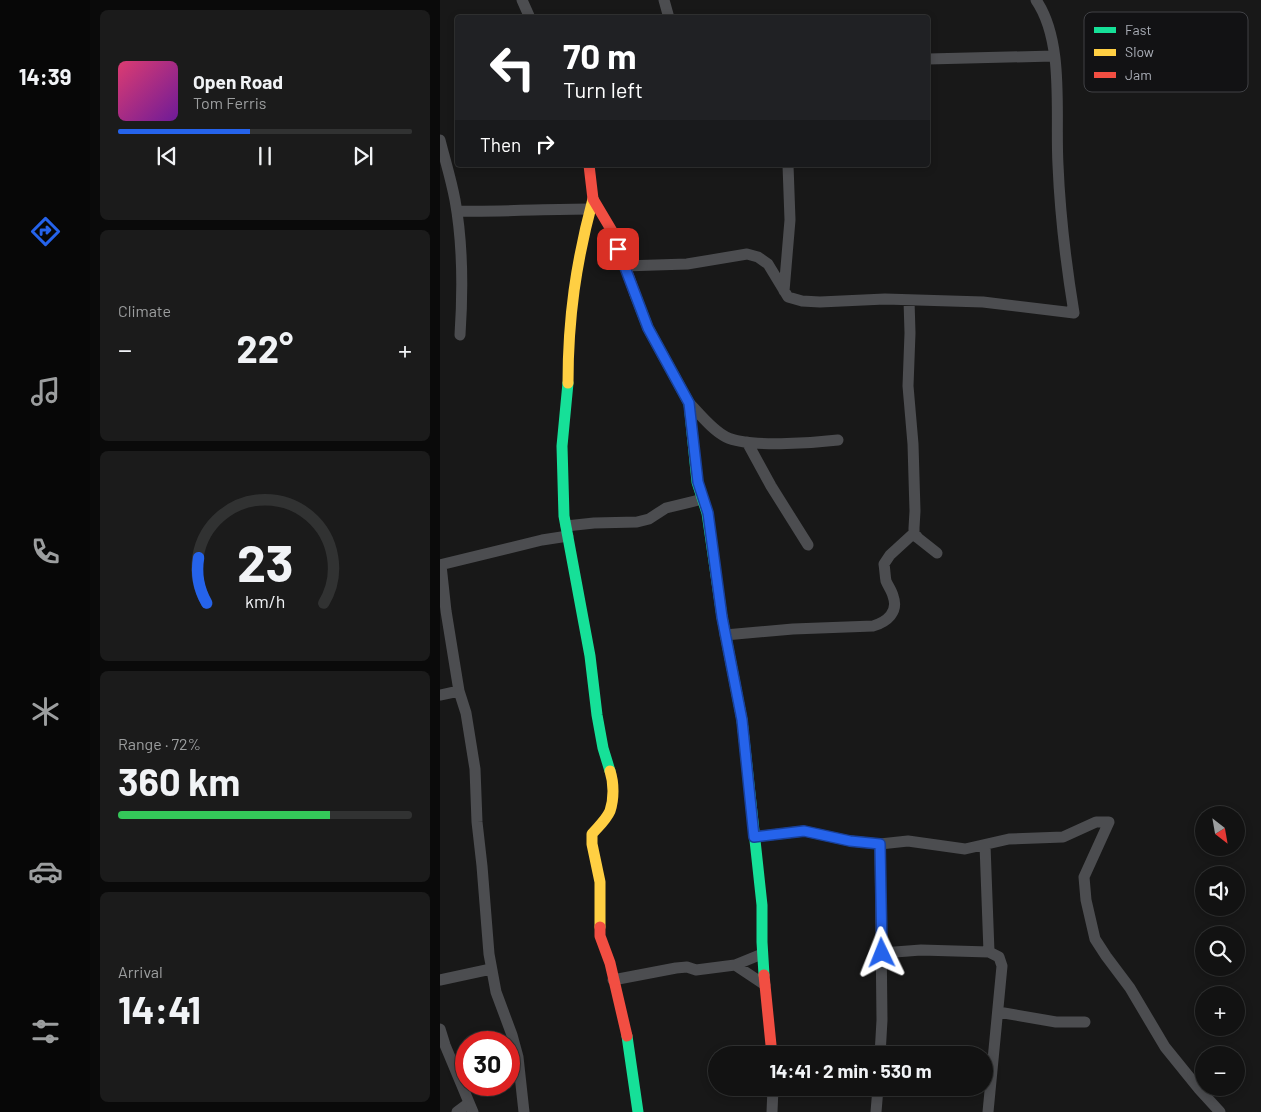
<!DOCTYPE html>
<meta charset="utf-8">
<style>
:root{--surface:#121212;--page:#1b1b1b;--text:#f1f3f6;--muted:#9c9e9f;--line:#313232;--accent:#2563eb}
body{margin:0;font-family:Barlow,sans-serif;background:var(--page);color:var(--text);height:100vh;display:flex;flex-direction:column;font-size:19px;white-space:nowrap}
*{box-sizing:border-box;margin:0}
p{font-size:16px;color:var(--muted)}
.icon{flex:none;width:28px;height:28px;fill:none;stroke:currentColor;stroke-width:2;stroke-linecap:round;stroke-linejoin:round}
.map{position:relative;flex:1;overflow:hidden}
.drawer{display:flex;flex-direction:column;gap:10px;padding:10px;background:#0a0a0a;width:350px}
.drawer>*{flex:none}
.hud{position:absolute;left:15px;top:15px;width:475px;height:152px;border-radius:5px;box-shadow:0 2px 8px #0003,0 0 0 1px var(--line);background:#202124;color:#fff;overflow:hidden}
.needle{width:32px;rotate:149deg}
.buttons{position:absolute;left:755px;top:806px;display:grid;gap:10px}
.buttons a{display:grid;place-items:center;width:50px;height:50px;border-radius:50%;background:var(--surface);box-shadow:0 2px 8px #0003,0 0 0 1px var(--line);font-size:25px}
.speed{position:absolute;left:15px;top:1031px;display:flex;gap:10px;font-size:25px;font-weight:700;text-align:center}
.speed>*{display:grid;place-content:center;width:65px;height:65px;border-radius:50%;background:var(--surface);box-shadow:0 2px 8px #0003,0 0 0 1px var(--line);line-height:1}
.speed .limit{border:8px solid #d22;background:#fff;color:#111}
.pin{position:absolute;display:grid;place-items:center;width:42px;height:42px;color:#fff;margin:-21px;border-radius:10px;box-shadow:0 2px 8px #0006}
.me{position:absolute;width:55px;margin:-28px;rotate:358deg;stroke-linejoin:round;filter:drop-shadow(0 0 4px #0008)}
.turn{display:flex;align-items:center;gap:18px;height:105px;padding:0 25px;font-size:22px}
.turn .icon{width:65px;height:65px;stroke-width:2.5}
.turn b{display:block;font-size:35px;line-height:42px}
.then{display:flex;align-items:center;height:48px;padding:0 25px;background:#0003;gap:10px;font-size:19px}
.big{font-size:38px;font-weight:700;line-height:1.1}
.drawer .card{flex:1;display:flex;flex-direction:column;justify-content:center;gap:8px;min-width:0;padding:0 18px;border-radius:8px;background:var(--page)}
.drawer .dial{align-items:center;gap:0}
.dial svg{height:130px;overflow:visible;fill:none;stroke:var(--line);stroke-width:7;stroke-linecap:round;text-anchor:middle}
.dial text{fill:var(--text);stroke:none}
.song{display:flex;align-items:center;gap:15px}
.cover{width:60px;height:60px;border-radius:8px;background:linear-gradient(135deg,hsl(340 70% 55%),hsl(280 70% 35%))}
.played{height:5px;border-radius:2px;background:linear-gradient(90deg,var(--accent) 45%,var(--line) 45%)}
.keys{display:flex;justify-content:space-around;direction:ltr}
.heat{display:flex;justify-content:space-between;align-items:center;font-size:28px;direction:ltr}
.charge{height:8px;border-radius:4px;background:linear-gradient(90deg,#34c759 72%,var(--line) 0)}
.trip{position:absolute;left:268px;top:1046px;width:285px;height:50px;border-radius:25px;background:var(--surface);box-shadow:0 2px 8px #0003,0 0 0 1px var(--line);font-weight:700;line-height:50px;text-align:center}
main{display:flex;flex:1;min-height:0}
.menu{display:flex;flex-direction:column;width:90px;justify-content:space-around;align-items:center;background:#070707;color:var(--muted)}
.menu .icon{width:35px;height:35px}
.menu .current{color:var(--accent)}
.menu b{font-size:22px;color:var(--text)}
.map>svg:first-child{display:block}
</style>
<main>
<nav class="menu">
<b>14:39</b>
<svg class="icon current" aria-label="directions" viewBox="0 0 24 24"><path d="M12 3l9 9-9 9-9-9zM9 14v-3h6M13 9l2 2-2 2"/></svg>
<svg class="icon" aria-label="music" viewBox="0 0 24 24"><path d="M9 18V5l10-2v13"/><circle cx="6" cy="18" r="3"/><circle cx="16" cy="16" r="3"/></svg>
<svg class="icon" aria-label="phone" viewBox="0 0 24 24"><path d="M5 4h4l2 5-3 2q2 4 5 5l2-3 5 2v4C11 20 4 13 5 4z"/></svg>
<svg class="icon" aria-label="climate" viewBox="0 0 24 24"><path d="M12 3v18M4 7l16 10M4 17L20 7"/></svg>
<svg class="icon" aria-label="car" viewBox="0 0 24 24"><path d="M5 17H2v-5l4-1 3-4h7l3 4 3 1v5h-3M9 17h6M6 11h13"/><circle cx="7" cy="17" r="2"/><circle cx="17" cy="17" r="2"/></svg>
<svg class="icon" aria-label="filters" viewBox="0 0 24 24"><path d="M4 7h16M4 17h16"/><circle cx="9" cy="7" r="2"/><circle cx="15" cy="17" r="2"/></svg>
</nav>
<section class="drawer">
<div class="card">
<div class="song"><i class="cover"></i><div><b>Open Road</b><p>Tom Ferris</p></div></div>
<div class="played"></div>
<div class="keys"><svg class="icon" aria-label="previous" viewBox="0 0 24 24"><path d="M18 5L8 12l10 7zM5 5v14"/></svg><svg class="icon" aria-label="pause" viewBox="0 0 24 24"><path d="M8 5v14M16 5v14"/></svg><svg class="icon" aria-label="next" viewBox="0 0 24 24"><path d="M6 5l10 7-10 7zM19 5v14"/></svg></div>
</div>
<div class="card"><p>Climate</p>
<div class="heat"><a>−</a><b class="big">22°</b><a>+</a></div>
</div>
<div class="card dial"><svg viewBox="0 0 100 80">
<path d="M14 69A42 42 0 1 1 86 69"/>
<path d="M14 69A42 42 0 0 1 9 41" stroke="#2563eb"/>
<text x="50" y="56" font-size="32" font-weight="700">23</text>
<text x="50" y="72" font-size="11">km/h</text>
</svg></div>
<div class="card"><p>Range · 72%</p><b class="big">360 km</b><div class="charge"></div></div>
<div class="card"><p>Arrival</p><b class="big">14:41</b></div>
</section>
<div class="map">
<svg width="821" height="1112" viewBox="0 0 821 1112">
<rect width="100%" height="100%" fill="#181818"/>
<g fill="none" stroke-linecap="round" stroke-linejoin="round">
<path stroke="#4c4d50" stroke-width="11" d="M 82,0 L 90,18
M 224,0 L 229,18
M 488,59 L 614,56
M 0,140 C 5,160 11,179 15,200 C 23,244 23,290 20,335
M 17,211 C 62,212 106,209 150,209
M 184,266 L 247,264 L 307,254 L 318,257 L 328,264 L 348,297 L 362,301 L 380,302 L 445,299 L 543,302 L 634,313 C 626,264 620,214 618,165 C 615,115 625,42 596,0
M 344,291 L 350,220 L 348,165
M 469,300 L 470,333 L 468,386 L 473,444 L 475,511 L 474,528 L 474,533 L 478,538 L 497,553
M 249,403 C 260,414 272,430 286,437 C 308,448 373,443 398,440
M 307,442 L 331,486 L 368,545
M 126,526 L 154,523 L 197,522 L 209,519 L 226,508 L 263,499
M 0,565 L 102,540 L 128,536
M 1,565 L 6,611 L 19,691 L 26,713 L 35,769 L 37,822 L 42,866 L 49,954 L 56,992 L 72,1035 L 78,1057 L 84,1112
M 285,635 L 353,629 L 433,626 C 447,622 459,612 453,596 C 452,591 448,586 446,581 C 445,576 445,570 444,564 L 450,555 L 474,533
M 0,695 L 19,691
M 314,837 L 364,831 L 410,841 L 440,844 L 468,841 L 525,849 L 569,839 L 623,837 L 656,822 L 669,822 L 644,877 L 646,900 L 655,939 L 666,956 L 690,988 L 725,1047 L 759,1089 L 780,1112
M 545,845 L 549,952
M 442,953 L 481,950 L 549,952 L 559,957 L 562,966 L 548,1112
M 295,965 L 325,985
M 0,980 L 51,969
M 173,980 L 236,968 L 247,967 L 256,970 L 295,965 L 322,954
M 558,1012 L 616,1022 L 645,1022
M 0,1029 L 5,1045 L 33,1112
M 440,1055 L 442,1020 L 440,844
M 17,1112 L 29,1103
M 332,1112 L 333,1088
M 436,1112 L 438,1088"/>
<path stroke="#16e098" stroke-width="11" d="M 195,294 L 208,328 L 249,403 L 257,482 L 267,513 L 282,617 L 302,720 L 322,905 L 322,942 L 324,975
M 128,383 L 122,446 L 124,516 L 150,656 L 157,715 L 163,748 L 170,771
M 187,1036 L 198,1112"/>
<path stroke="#ffcf43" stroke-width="11" d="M 128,383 C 128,318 136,262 153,199
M 160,927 L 160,882 L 152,844 L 152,834 C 158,827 166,820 170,811 C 174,799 174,783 170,771"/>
<path stroke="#f24e42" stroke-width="11" d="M 149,165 L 153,199 L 172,231 L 195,294
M 160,927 L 160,936 L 170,963 L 187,1036
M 324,975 L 332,1055"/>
</g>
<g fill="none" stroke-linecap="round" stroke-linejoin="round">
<g stroke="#184099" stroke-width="12">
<path id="route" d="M 178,249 L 208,328 L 249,403 L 258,482 L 268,513 L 282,617 L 302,720 L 314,837 L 364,831 L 410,841 L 440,844 L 442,953"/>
</g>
<use href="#route" stroke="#2563eb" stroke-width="9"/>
</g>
<rect x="644" y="12" width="164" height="80" rx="8" fill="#121214" stroke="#404145" stroke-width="1"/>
<rect x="654" y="27" width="22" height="6" fill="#16e098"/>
<rect x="654" y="49" width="22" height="7" fill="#ffcf43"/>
<rect x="654" y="72" width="22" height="6" fill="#f24e42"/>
<g font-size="14" fill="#aaaeb7">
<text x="685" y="35">Fast</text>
<text x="685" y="57">Slow</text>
<text x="685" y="80">Jam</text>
</g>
</svg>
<div class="buttons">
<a><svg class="needle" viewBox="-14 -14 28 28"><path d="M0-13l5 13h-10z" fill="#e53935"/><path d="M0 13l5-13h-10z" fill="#9c9e9f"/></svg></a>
<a><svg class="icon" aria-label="sound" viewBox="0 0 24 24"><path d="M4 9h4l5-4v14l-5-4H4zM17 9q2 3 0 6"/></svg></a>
<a><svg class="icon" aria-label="search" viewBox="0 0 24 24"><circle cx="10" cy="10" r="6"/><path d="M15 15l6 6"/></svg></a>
<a>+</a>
<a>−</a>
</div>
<div class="speed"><div class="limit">30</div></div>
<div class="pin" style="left:178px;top:249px;background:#d93025"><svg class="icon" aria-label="arrive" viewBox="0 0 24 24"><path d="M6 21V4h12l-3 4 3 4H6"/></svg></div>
<svg class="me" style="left:442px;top:953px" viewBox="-20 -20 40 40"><path d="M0-17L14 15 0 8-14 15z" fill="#2563eb" stroke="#fff" stroke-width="4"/></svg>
<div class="trip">14:41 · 2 min · 530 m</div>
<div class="hud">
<div class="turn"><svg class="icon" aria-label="left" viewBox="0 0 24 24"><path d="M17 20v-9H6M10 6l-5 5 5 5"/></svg><div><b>70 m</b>Turn left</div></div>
<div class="then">Then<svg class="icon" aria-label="right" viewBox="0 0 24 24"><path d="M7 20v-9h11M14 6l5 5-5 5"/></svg></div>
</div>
</div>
</main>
